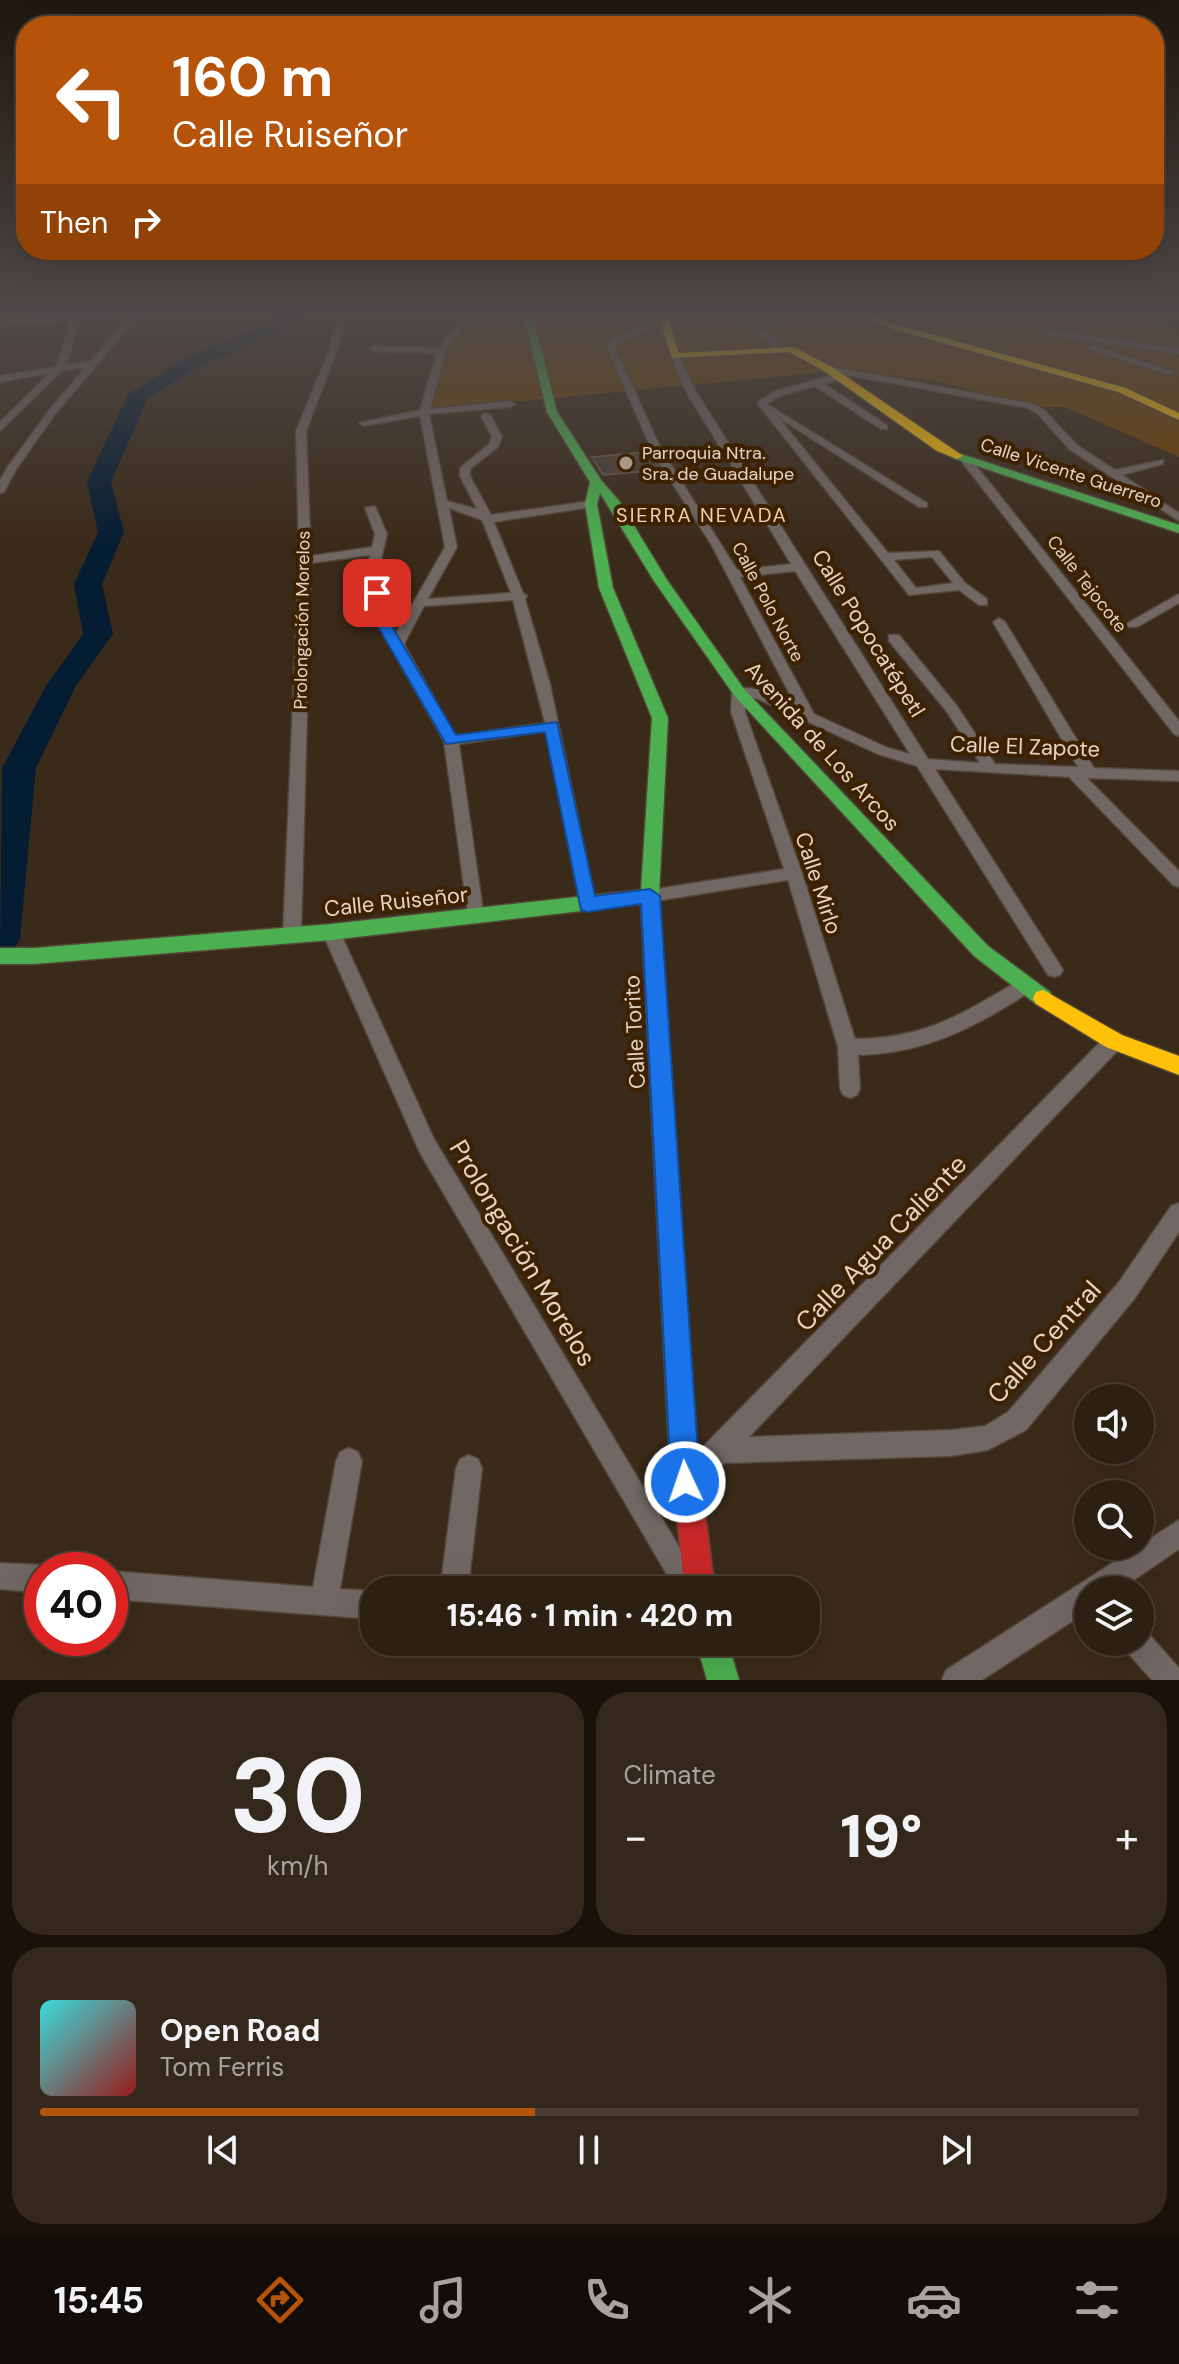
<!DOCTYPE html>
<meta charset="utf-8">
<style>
:root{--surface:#2c2013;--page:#34281c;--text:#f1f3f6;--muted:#a6a3a0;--line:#483e33;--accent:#b45309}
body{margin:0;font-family:"DM Sans",sans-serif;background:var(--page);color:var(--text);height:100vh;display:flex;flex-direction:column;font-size:30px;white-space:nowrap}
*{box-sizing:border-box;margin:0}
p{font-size:26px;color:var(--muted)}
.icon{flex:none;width:44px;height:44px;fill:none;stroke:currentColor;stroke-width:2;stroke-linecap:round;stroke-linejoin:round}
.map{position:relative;height:1680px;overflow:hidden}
.details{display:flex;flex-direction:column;gap:12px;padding:12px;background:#18120a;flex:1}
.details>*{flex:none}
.guide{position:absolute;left:16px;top:16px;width:1148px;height:244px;border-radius:32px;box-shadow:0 8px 32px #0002,0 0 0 2px var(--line);background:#b45309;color:#fff;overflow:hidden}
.buttons{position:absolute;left:1074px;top:1384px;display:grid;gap:16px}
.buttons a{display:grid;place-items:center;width:80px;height:80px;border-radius:50%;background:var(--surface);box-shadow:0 8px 32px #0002,0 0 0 2px var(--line);font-size:40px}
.speed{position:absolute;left:24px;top:1552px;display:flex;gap:16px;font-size:40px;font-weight:700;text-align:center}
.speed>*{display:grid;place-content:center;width:104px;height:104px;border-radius:50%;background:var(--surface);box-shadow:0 8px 32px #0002,0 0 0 2px var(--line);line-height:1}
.speed .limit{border:12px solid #d22;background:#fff;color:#111}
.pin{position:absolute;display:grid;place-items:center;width:68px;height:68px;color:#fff;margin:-34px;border-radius:16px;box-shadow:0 4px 12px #0006}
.me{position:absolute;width:88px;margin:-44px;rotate:357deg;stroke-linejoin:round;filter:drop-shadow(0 0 6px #0008)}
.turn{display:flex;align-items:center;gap:28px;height:168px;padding:0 24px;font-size:36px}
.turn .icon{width:104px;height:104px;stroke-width:2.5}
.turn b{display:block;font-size:56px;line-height:68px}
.then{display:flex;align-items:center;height:76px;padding:0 24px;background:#0003;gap:16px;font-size:30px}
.big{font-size:60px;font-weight:800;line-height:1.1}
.details .tile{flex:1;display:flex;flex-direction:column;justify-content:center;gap:12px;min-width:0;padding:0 28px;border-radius:32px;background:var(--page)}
.details .dial{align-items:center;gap:0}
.dial b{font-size:104px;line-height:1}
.song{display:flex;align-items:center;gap:24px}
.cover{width:96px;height:96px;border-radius:12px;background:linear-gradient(135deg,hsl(180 70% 55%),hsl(0 70% 35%))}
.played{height:8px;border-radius:4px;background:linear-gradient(90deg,var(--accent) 45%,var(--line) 45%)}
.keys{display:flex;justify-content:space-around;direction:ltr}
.heat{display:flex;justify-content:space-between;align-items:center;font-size:44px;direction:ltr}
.details .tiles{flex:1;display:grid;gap:12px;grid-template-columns:1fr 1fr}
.tile:last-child{grid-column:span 2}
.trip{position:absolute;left:360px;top:1576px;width:460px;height:80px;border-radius:32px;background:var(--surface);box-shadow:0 8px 32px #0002,0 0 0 2px var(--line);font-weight:800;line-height:80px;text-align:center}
.tabs{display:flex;height:128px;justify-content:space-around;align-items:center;background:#120d08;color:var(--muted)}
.tabs .icon{width:56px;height:56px}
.tabs .on{color:var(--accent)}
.tabs b{font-size:36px;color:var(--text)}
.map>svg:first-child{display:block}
</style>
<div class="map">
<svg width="1179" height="1680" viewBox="0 0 1179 1680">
<rect width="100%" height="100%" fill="#3a2a19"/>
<path fill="#714203" d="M 467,312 L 1179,312 L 1179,321 L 1143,315 L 1179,331 L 1179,457 L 1065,407 L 1038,407 L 940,382 L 849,370 L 427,410 L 459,322 Z"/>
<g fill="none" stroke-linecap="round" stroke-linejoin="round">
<path fill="#051d32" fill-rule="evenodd" d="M 284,312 L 304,312 L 288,329 L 201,366 L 148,398 L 111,482 L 124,532 L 102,584 L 113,634 L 76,686 L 36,768 L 20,939 L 14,950 L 0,954 L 2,768 L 46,686 L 83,634 L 74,584 L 98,532 L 87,482 L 128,394 L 187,358 L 274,321 Z"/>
</g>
<path fill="#4d3f32" stroke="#635547" stroke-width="2" d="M 649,452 L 660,470 L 603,475 L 592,457 Z"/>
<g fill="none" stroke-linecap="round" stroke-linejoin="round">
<g stroke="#534537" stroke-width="3">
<path id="street" d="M 74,312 L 82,312 L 81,315 L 142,312 L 56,413 L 17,468 L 4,492 L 0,493 L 0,480 L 7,468 L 50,409 L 86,367 L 62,371 L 0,431 L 0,422 L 50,373 L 0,382 L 0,376 L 56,367 L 71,321 L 0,325 L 0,321 L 73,316 ZM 129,317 L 91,361 L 66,365 L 80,320 Z
M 340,312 L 348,312 L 335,356 L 306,431 L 311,556 L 372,547 L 375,534 L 365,508 L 375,506 L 387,534 L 379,568 L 386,618 L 396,633 L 445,547 L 420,416 L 364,426 L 359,423 L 420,410 L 437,353 L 374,352 L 370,349 L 374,346 L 440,348 L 462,316 L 422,312 L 473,312 L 446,351 L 430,409 L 510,401 L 515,404 L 510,407 L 429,414 L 447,501 L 477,509 L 460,476 L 460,468 L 489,444 L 492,437 L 481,416 L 486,413 L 491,416 L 502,437 L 498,447 L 470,469 L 470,476 L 491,515 L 591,501 L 596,504 L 591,507 L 494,522 L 523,593 L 527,596 L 525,599 L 550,684 L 596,905 L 594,909 L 582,909 L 580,905 L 547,731 L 459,744 L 484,918 L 481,923 L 469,923 L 444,741 L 374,618 L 367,568 L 370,555 L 311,563 L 301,935 L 298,940 L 286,940 L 283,935 L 299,560 L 296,431 L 327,356 ZM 449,508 L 482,520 L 511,593 L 428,599 L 457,547 ZM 513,600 L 545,723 L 455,736 L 404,644 L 424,606 Z
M 773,316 L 776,320 L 755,325 L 775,338 L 779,350 L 775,353 L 771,350 L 768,341 L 744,324 Z
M 663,320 L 670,322 L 616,344 L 616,350 L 661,449 L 663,452 L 720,447 L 685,390 L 671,356 L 675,353 L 679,356 L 695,390 L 928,759 L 980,763 L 947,712 L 889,641 L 889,635 L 899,635 L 957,706 L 995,764 L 1078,767 L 993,622 L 999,618 L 1005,622 L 1094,768 L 1179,771 L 1179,781 L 1087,778 L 1179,871 L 1179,887 L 1173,885 L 1069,777 L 935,769 L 1060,965 L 1063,970 L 1060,975 L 1054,977 L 1048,975 L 917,766 L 878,754 L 758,699 L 746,697 L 745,712 L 802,873 L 855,1039 C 925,1038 959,1016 1018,981 L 1024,979 L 1030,981 L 1033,986 C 1027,996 1013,1002 1004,1008 C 957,1036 913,1054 858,1055 L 860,1089 L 857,1095 L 850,1098 L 843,1095 L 840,1089 L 838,1047 L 788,880 L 650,902 L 644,900 L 642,896 L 644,892 L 650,890 L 784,869 L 731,712 L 732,692 C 749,680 779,698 796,706 L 711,544 L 654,455 L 608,350 L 608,343 L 615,336 ZM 724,453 L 791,564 L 737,570 L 667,458 ZM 795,571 L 910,754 L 888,748 L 814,714 L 740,577 Z
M 1041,329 L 1179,348 L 1179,354 L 1038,334 L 1037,332 Z
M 1090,346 L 1096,346 L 1175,372 L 1167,374 L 1090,350 Z
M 828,366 L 1034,404 L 1044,410 L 1077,445 L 1115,470 L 1163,460 L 1163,464 L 1122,475 L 1179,513 L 1179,521 L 1069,449 L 1038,414 L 1028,408 L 825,371 L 825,367 Z
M 837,374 L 840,375 L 840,379 L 824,384 L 887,425 L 887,429 L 881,429 L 815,386 L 782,395 L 767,404 L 927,503 L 927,507 L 919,507 L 779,418 L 888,553 L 939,551 L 965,583 L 987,599 L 987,605 L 979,605 L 959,590 L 909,595 L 757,403 L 775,391 ZM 932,557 L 953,583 L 916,588 L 894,560 Z
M 962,458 L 970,458 L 1179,721 L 1179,736 L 1174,734 L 962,462 Z
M 1179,594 L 1179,603 L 1137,627 L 1127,627 L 1126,624 Z
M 331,925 L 337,927 L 340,932 L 434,1139 L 705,1590 L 676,1590 L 420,1153 L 322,932 L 325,927 Z
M 1114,1033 L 1121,1035 L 1124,1041 L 1121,1047 L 749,1437 L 951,1430 L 985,1426 L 1008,1412 L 1119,1282 L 1171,1206 L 1179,1203 L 1179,1232 L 1135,1298 L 1026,1430 L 988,1450 L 951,1456 L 724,1463 L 698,1488 L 689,1492 L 680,1488 L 676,1479 L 680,1470 L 1107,1035 Z
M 349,1448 L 358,1452 L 362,1461 L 340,1589 L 374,1591 L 374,1619 L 110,1599 L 110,1571 L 313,1587 L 336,1461 L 340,1452 Z
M 469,1455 L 478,1459 L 482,1468 L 468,1590 L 440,1590 L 456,1468 L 460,1459 Z
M 1179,1520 L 1179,1549 L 1119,1590 L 1088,1590 L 1088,1611 L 982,1680 L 942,1680 L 946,1670 Z
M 0,1563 L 42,1565 L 52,1570 L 42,1570 L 42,1593 L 0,1589 Z
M 1140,1629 L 1147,1632 L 1179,1668 L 1179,1680 L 1152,1680 L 1127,1652 L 1123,1642 L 1140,1642 Z"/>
</g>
<g stroke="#534537" stroke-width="3">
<path id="fast" d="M 523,312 L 532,312 L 557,412 L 601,480 L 619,501 L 667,580 L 744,689 L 988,946 L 1050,992 L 1053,998 L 1050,1004 L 1043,1006 L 1036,1004 L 974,956 L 734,695 L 654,581 L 600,493 L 597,504 L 613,588 L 668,718 L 659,896 L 697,1449 L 693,1459 L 683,1463 L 673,1459 L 669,1449 L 641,904 L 331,940 L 34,964 L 0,964 L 0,948 L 34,948 L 331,924 L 641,890 L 652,718 L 599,588 L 585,504 L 590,482 L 547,412 Z
M 953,454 L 961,454 L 1179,525 L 1179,533 L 953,458 Z
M 696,1642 L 728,1642 L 739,1680 L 707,1680 Z"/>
</g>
<g stroke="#534537" stroke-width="3">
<path id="slow" d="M 657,312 L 666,312 L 679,353 L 794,347 L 832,367 L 963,456 L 957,459 L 937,451 L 824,371 L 789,352 L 672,358 Z
M 851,312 L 865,312 L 898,325 L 1126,388 L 1179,413 L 1179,420 L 1118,392 L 892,329 Z
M 1043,990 L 1122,1035 L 1179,1056 L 1179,1075 L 1106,1047 L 1036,1004 L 1033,998 L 1036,992 Z"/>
</g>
<g stroke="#534537" stroke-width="3">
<path id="jam" d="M 683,1435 L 693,1439 L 697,1449 L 715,1590 L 685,1590 L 669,1449 L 673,1439 Z"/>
</g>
<use href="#street" fill="#716764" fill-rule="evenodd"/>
<use href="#fast" fill="#4caf50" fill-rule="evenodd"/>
<use href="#slow" fill="#ffc107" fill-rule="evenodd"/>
<use href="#jam" fill="#c62828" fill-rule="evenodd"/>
</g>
<linearGradient id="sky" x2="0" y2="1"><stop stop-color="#20170e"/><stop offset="0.57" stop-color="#4f4a49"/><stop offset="1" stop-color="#4f4a49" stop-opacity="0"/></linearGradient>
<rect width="1179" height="548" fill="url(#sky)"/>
<path fill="#1a73e8" stroke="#114b97" stroke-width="2" d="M 377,589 L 384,593 L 387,618 L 456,735 L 557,722 L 595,896 L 650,889 L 660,896 L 700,1482 L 695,1492 L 685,1497 L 675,1492 L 671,1482 L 641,904 L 588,912 L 581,910 L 545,732 L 446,744 L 373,618 L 370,593 Z"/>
<circle fill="#aa9888" stroke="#3d2101" stroke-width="3" cx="626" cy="463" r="8"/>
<g text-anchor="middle" stroke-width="8" stroke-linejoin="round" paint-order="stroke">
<g font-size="18" fill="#e6d4c3" stroke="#3d2101" text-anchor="start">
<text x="642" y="459">Parroquia Ntra.<tspan x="642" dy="21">Sra. de Guadalupe</tspan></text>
</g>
<g font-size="18" fill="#e6d4c3" stroke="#3d2101">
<text transform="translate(1071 473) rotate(18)" y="6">Calle Vicente Guerrero</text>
<text transform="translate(1087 584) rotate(52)" y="6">Calle Tejocote</text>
<text transform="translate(768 602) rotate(62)" y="6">Calle Polo Norte</text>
<text transform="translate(302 620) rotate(-89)" y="6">Prolongación Morelos</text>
</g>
<g font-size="20" letter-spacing="2" fill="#f5d0ad" stroke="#3d2101">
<text x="702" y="522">SIERRA NEVADA</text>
</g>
<g font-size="22" fill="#e6d4c3" stroke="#3d2101">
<text transform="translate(869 633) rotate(58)" y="8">Calle Popocatépetl</text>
<text transform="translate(823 746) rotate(48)" y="8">Avenida de Los Arcos</text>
<text transform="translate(1025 746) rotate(2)" y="8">Calle El Zapote</text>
<text transform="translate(819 883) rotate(72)" y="8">Calle Mirlo</text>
<text transform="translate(396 901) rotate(-6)" y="8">Calle Ruiseñor</text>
<text transform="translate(634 1032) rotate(-93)" y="8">Calle Torito</text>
</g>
<g font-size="26" fill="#e6d4c3" stroke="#3d2101">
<text transform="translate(881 1243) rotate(-46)" y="9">Calle Agua Caliente</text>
<text transform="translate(523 1253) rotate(59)" y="9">Prolongación Morelos</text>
<text transform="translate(1044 1342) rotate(-48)" y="9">Calle Central</text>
</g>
</g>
</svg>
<div class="buttons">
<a><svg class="icon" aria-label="sound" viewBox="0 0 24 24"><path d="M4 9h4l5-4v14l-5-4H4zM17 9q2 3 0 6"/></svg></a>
<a><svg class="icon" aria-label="search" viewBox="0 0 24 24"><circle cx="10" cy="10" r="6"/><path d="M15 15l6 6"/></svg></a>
<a><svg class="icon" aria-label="layers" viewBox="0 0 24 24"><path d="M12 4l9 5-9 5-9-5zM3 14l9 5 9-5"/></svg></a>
</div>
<div class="speed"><div class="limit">40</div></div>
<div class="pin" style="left:377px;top:593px;background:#d93025"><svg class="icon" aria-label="arrive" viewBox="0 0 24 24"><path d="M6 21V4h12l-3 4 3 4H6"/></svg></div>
<svg class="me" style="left:685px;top:1482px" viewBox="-20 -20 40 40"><circle r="17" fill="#1a73e8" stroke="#fff" stroke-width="3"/><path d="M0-11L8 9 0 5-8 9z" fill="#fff"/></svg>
<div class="trip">15:46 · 1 min · 420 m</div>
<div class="guide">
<div class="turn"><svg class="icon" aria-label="left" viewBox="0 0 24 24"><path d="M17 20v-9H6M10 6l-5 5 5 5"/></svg><div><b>160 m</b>Calle Ruiseñor</div></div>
<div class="then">Then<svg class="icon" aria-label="right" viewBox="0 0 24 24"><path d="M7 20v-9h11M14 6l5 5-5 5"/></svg></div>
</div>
</div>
<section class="details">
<div class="tiles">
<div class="tile dial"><b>30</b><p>km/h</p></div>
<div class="tile"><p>Climate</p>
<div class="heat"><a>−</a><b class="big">19°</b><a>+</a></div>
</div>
<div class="tile">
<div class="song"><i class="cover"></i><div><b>Open Road</b><p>Tom Ferris</p></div></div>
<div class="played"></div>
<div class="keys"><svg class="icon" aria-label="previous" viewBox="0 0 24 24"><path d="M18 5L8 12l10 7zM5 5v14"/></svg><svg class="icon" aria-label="pause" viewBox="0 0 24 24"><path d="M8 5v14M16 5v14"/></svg><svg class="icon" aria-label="next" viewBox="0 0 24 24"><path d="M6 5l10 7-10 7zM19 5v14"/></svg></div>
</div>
</div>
</section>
<nav class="tabs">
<b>15:45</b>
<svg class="icon on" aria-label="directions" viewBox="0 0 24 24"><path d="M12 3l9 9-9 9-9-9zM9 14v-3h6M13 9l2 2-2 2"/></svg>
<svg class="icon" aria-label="music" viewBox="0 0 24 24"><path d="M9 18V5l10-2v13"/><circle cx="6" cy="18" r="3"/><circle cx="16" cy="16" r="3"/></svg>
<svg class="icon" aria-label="phone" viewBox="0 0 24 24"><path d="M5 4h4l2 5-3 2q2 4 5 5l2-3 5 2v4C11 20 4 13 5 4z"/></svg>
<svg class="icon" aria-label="climate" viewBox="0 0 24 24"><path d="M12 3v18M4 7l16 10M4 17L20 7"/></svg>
<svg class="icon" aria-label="car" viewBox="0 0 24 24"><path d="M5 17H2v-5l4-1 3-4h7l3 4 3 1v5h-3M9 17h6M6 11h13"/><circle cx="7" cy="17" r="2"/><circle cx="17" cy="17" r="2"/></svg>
<svg class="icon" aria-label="filters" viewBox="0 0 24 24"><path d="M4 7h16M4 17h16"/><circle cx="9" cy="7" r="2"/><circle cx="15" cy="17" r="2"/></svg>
</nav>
